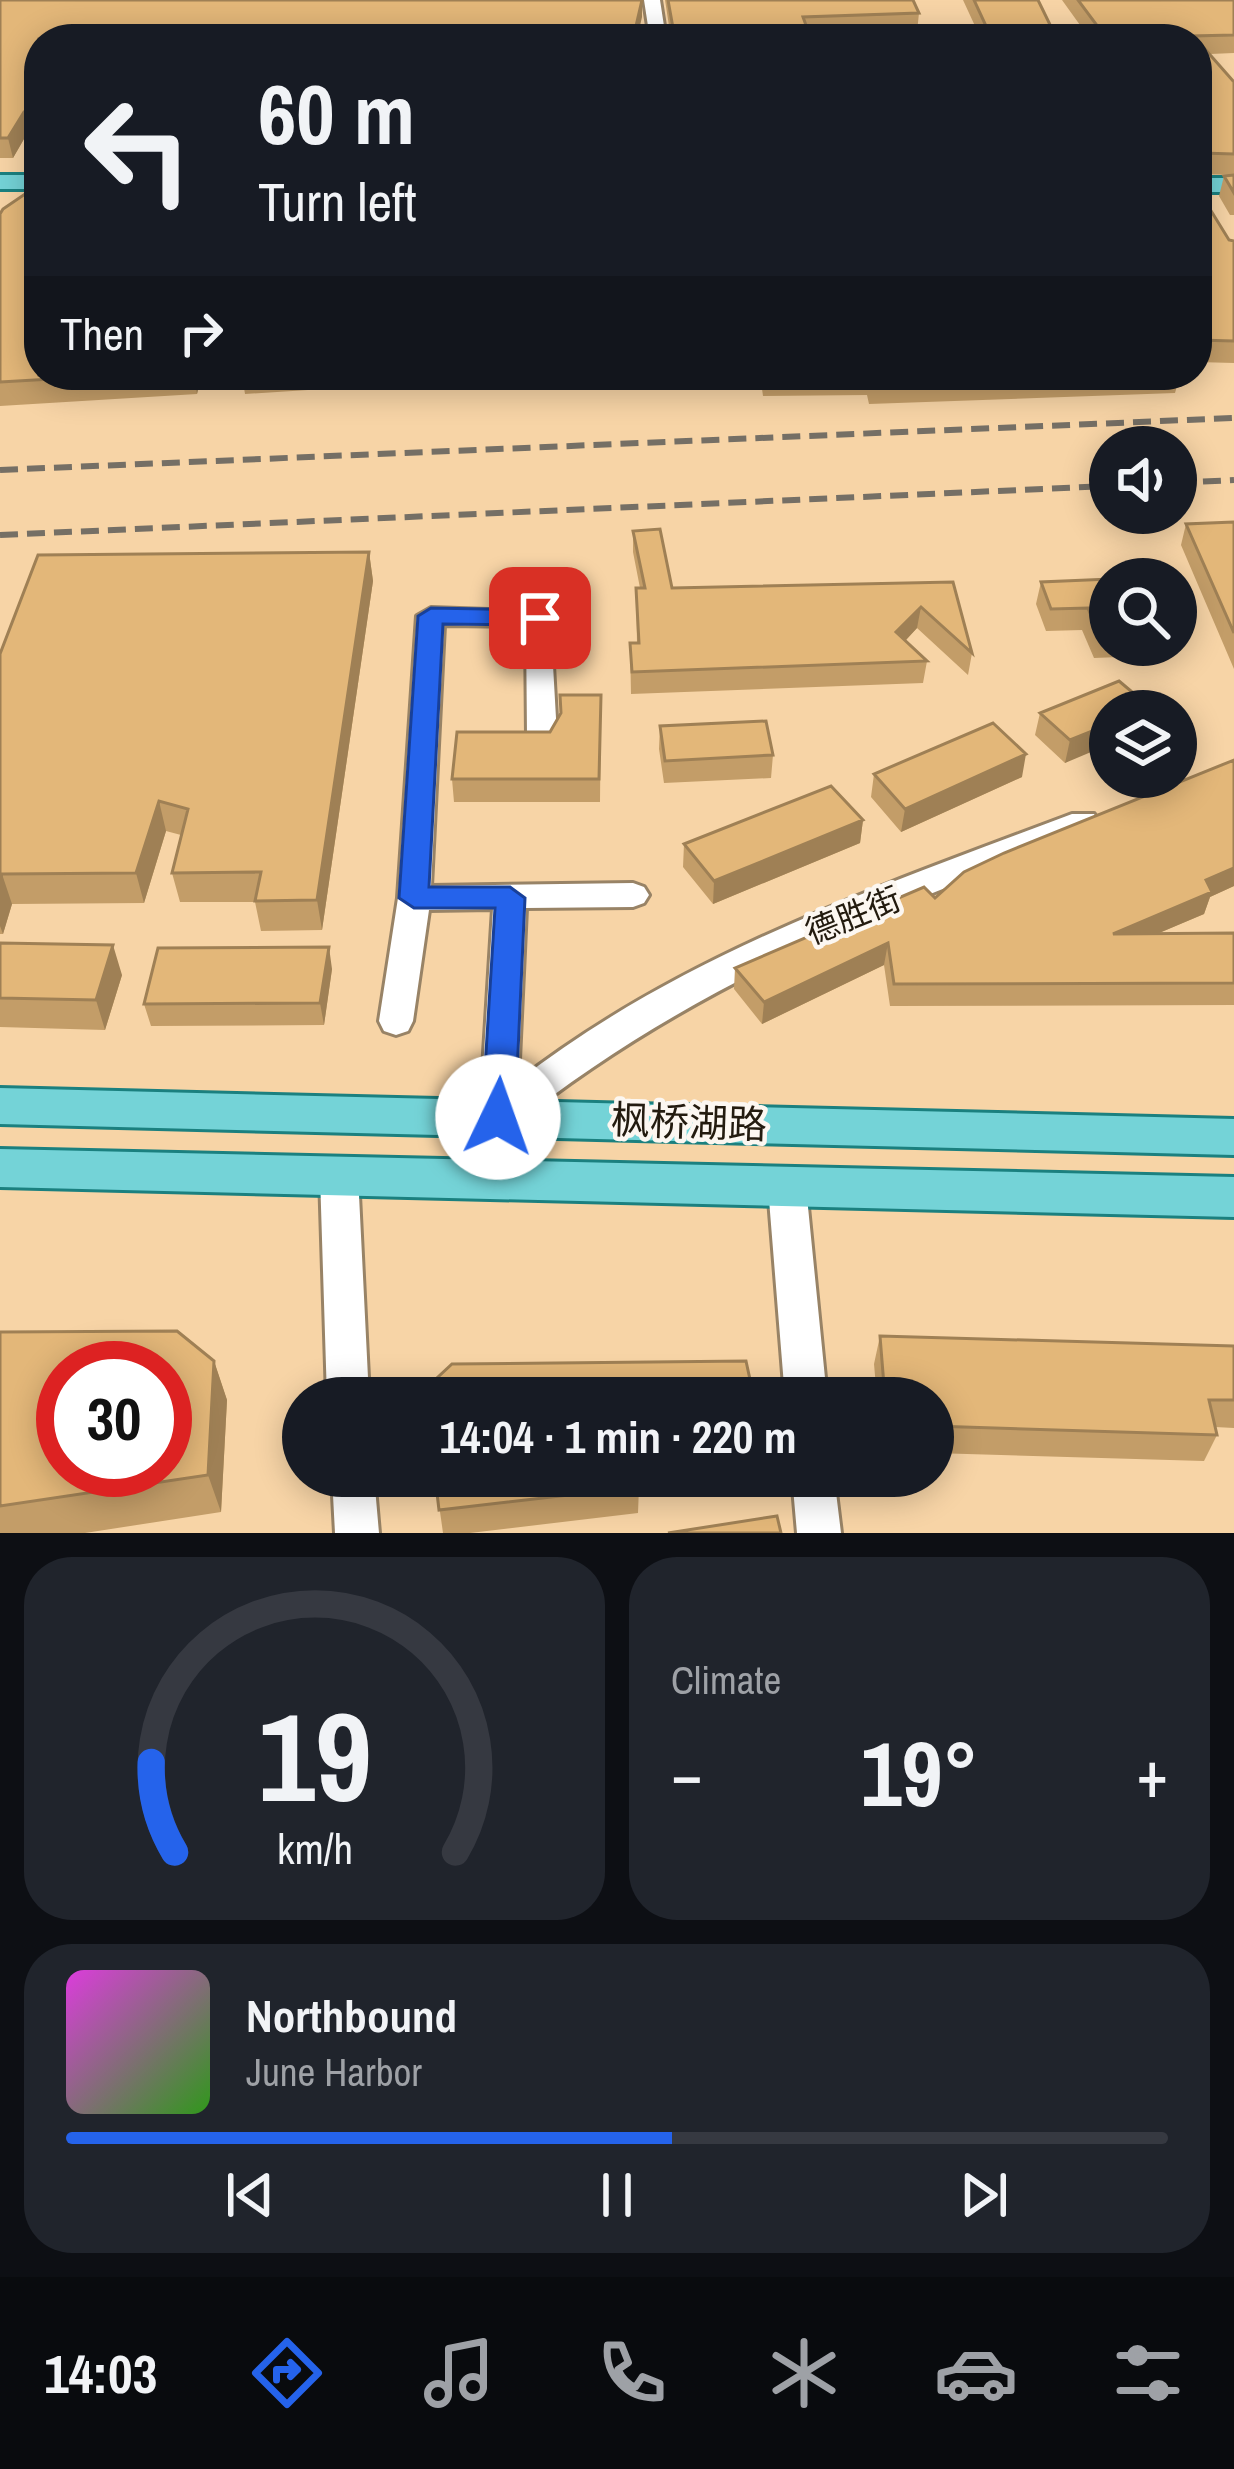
<!DOCTYPE html>
<meta charset="utf-8">
<style>
:root{--surface:#171b24;--page:#20242c;--text:#f1f3f6;--muted:#9ea1a6;--line:#363941;--accent:#2563eb}
body{margin:0;font-family:"Archivo Narrow","Noto Sans SC",sans-serif;background:var(--page);color:var(--text);height:100vh;display:flex;flex-direction:column;font-size:45px;white-space:nowrap}
*{box-sizing:border-box;margin:0}
p{font-size:39px;color:var(--muted)}
.icon{flex:none;width:66px;height:66px;fill:none;stroke:currentColor;stroke-width:2;stroke-linecap:round;stroke-linejoin:round}
.map{position:relative;height:1533px;overflow:hidden}
.side{display:flex;flex-direction:column;gap:24px;padding:24px;background:#0d0f14;flex:1}
.side>*{flex:none}
.guide{position:absolute;left:24px;top:24px;width:1188px;height:366px;border-radius:48px;box-shadow:0 6px 30px #0003;background:#171b24;color:var(--text);overflow:hidden}
.controls{position:absolute;left:1089px;top:426px;display:grid;gap:24px}
.controls a{display:grid;place-items:center;width:108px;height:108px;border-radius:50%;background:var(--surface);box-shadow:0 6px 30px #0003;font-size:60px}
.speed{position:absolute;left:36px;top:1341px;display:flex;gap:24px;font-size:60px;font-weight:700;text-align:center}
.speed>*{display:grid;place-content:center;width:156px;height:156px;border-radius:50%;background:var(--surface);box-shadow:0 6px 30px #0003;line-height:1}
.speed .limit{border:18px solid #d22;background:#fff;color:#111}
.pin{position:absolute;display:grid;place-items:center;width:102px;height:102px;color:#fff;margin:-51px;border-radius:24px;box-shadow:0 6px 18px #0006}
.me{position:absolute;width:132px;margin:-66px;rotate:3deg;stroke-linejoin:round;filter:drop-shadow(0 0 9px #0008)}
.turn{display:flex;align-items:center;gap:42px;height:252px;padding:0 36px;font-size:54px}
.turn .icon{width:156px;height:156px;stroke-width:2.5}
.turn b{display:block;font-size:84px;line-height:102px}
.then{display:flex;align-items:center;height:114px;padding:0 36px;background:#0003;gap:24px;font-size:45px}
.big{font-size:90px;font-weight:700;line-height:1.1}
.side .card{flex:1;display:flex;flex-direction:column;justify-content:center;gap:18px;min-width:0;padding:0 42px;border-radius:48px;background:var(--page)}
.side .dial{align-items:center;gap:0}
.dial svg{height:312px;overflow:visible;fill:none;stroke:var(--line);stroke-width:7;stroke-linecap:round;text-anchor:middle}
.dial text{fill:var(--text);stroke:none}
.song{display:flex;align-items:center;gap:36px}
.cover{width:144px;height:144px;border-radius:18px;background:linear-gradient(135deg,hsl(300 70% 55%),hsl(110 70% 35%))}
.played{height:12px;border-radius:6px;background:linear-gradient(90deg,var(--accent) 55%,var(--line) 55%)}
.keys{display:flex;justify-content:space-around;direction:ltr}
.heat{display:flex;justify-content:space-between;align-items:center;font-size:66px;direction:ltr}
.side .tiles{flex:1;display:grid;gap:24px;grid-template-columns:1fr 1fr}
.card:last-child{grid-column:span 2}
.trip{position:absolute;left:282px;top:1377px;width:672px;height:120px;border-radius:60px;background:var(--surface);box-shadow:0 6px 30px #0003;font-weight:700;line-height:120px;text-align:center}
.menu{display:flex;height:192px;justify-content:space-around;align-items:center;background:#090b0e;color:var(--muted)}
.menu .icon{width:84px;height:84px}
.menu .selected{color:var(--accent)}
.menu b{font-size:54px;color:var(--text)}
.map>svg:first-child{display:block}
</style>
<div class="map">
<svg width="1234" height="1533" viewBox="0 0 1234 1533">
<rect width="100%" height="100%" fill="#fcf7f1"/>
<path fill="#f7d4a6" fill-rule="evenodd" d="M 0,0 L 1234,0 L 1234,1533 L 0,1533 ZM 39,39 L 1197,39 L 1197,375 L 39,375 ZM 1110,447 L 1176,447 L 1176,513 L 1110,513 ZM 1110,579 L 1176,579 L 1176,645 L 1110,645 ZM 1110,711 L 1176,711 L 1176,777 L 1110,777 ZM 63,1368 L 165,1368 L 165,1470 L 63,1470 ZM 303,1398 L 933,1398 L 933,1476 L 303,1476 Z"/>
<g fill="none" stroke-linecap="round" stroke-linejoin="round">
<g stroke="#988366" stroke-width="6">
<path id="minor" d="M 644,0 L 660,0 L 666,39 L 650,39 Z
M 431,608 L 550,612 L 557,736 L 542,746 L 527,736 L 526,626 L 444,625 L 431,886 L 633,883 L 644,887 L 649,895 L 644,903 L 633,907 L 526,908 L 518,1081 C 681,954 881,886 1072,814 L 1094,814 L 1099,822 L 1094,830 C 881,912 691,983 511,1128 L 498,1132 L 485,1128 L 480,1117 L 493,909 L 429,910 L 413,1021 L 408,1031 L 396,1035 L 384,1031 L 379,1021 L 398,898 L 417,616 Z
M 339,1159 L 352,1164 L 358,1175 L 369,1398 L 327,1398 L 320,1175 L 326,1164 Z
M 787,1171 L 800,1176 L 806,1187 L 827,1398 L 785,1398 L 768,1187 L 774,1176 Z
M 332,1476 L 374,1476 L 379,1533 L 335,1533 Z
M 792,1476 L 834,1476 L 841,1533 L 797,1533 Z"/>
</g>
<g stroke="#1b807f" stroke-width="6">
<path id="major" d="M 0,175 L 39,175 L 39,189 L 0,189 Z
M 1197,178 L 1234,178 L 1234,192 L 1197,192 Z
M 0,1088 L 1234,1119 L 1234,1155 L 0,1124 Z
M 0,1149 L 1234,1177 L 1234,1217 L 0,1187 Z"/>
</g>
<use href="#minor" fill="#fff" fill-rule="evenodd"/>
<use href="#major" fill="#74d3d7" fill-rule="evenodd"/>
<path stroke="#756f65" stroke-width="6" stroke-dasharray="18 9" stroke-linecap="butt" d="M 0,470 L 1234,418
M 1176,483 L 1234,480
M 0,535 L 1110,486"/>
</g>
<path fill="#c39d68" d="M 0,0 L 642,0 L 642,17 L 39,39 L 39,131 L 28,132 L 13,158 L 0,158 Z
M 665,0 L 913,0 L 919,13 L 917,32 L 810,35 L 811,39 L 671,39 Z
M 963,0 L 1038,0 L 1057,39 L 981,39 Z
M 1062,0 L 1234,0 L 1234,53 L 1210,54 L 1234,82 L 1234,175 L 1199,174 L 1197,188 L 1229,240 L 1234,241 L 1234,363 L 1197,362 L 1197,39 L 1090,39 Z
M 1234,175 L 1234,215 L 1230,215 L 1219,196 L 1224,176 Z
M 0,214 L 39,375 L 201,375 L 197,394 L 0,406 Z
M 242,375 L 354,375 L 354,387 L 245,394 Z
M 397,375 L 688,375 L 399,389 Z
M 760,375 L 1180,375 L 1175,393 L 869,404 L 867,395 L 763,396 Z
M 1234,522 L 1234,669 L 1181,545 L 1186,524 Z
M 633,531 L 672,588 L 953,582 L 972,653 L 968,675 L 917,628 L 905,641 L 927,661 L 923,683 L 631,694 L 630,643 L 637,643 L 636,588 L 640,588 L 633,552 Z
M 369,552 L 373,581 L 322,930 L 261,931 L 255,902 L 180,902 L 172,873 L 181,835 L 166,831 L 144,903 L 12,904 L 3,934 L 0,934 L 0,654 Z
M 1110,579 L 1110,645 L 1173,645 L 1170,655 L 1094,658 L 1082,630 L 1046,631 L 1036,604 L 1041,582 Z
M 601,695 L 600,802 L 454,802 L 452,779 L 550,732 Z
M 1149,711 L 1065,763 L 1035,735 L 1040,713 Z
M 660,726 L 773,755 L 771,778 L 664,783 L 659,749 Z
M 1234,760 L 1234,886 L 1210,897 L 1204,914 L 1159,933 L 1234,933 L 1234,1005 L 890,1006 L 884,965 L 762,1024 L 734,989 L 735,968 L 935,898 Z
M 874,774 L 1022,777 L 901,832 L 871,797 Z
M 863,820 L 860,843 L 713,904 L 683,867 L 684,844 Z
M 0,943 L 122,975 L 105,1030 L 0,1027 Z
M 332,969 L 324,1025 L 151,1026 L 144,1004 Z
M 0,1332 L 214,1361 L 227,1400 L 221,1512 L 85,1533 L 0,1533 Z
M 880,1336 L 1234,1346 L 1234,1428 L 1215,1427 L 1217,1435 L 1204,1461 L 933,1453 L 933,1398 L 877,1398 L 874,1364 Z
M 435,1476 L 639,1487 L 638,1513 L 470,1533 L 443,1533 Z"/>
<path fill="#9f8055" d="M 642,0 L 642,17 L 637,39 L 633,39 Z
M 24,112 L 28,132 L 13,158 L 8,138 Z
M 194,375 L 201,375 L 197,394 Z
M 369,552 L 373,581 L 322,930 L 317,900 Z
M 921,607 L 917,628 L 893,654 L 896,632 Z
M 1110,724 L 1110,744 L 1065,763 L 1070,740 Z
M 1026,754 L 1022,777 L 901,832 L 905,809 Z
M 159,801 L 166,831 L 144,903 L 136,873 Z
M 863,820 L 860,843 L 713,904 L 714,881 Z
M 1234,868 L 1234,886 L 1210,897 L 1204,914 L 1107,955 L 1113,934 L 1206,880 Z
M 2,874 L 12,904 L 3,934 L 0,926 L 0,880 Z
M 888,943 L 884,965 L 762,1024 L 764,1002 Z
M 113,945 L 122,975 L 105,1030 L 96,1000 Z
M 329,947 L 332,969 L 324,1025 L 320,1003 Z
M 214,1361 L 227,1400 L 221,1512 L 208,1475 Z"/>
<path fill="#e3b779" stroke="#9f8055" stroke-width="3" fill-rule="evenodd" d="M 0,0 L 642,0 L 633,39 L 39,39 L 39,112 L 24,112 L 8,138 L 0,138 Z
M 668,0 L 913,0 L 919,13 L 803,17 L 811,39 L 675,39 Z
M 974,0 L 1038,0 L 1057,39 L 992,39 Z
M 1078,0 L 1234,0 L 1234,35 L 1193,36 L 1196,39 L 1107,39 Z
M 1197,40 L 1234,82 L 1234,154 L 1202,153 L 1197,188 L 1229,240 L 1234,241 L 1234,341 L 1197,340 Z
M 1234,175 L 1234,193 L 1224,176 Z
M 39,189 L 39,375 L 121,375 L 0,382 L 0,214 L 3,209 L 25,194 Z
M 870,375 L 1047,375 L 872,381 Z
M 1234,522 L 1234,633 L 1186,524 Z
M 660,529 L 672,588 L 953,582 L 972,653 L 921,607 L 896,632 L 927,661 L 632,672 L 630,643 L 639,643 L 636,588 L 645,588 L 633,531 Z
M 369,552 L 317,900 L 255,901 L 261,872 L 172,873 L 188,809 L 159,801 L 136,873 L 2,874 L 0,880 L 0,654 L 38,555 Z
M 1110,579 L 1110,635 L 1099,636 L 1088,608 L 1051,609 L 1041,582 Z
M 1119,681 L 1150,707 L 1141,711 L 1110,711 L 1110,724 L 1070,740 L 1040,713 Z
M 560,695 L 601,695 L 599,779 L 452,779 L 457,732 L 550,732 L 561,713 Z
M 766,721 L 773,755 L 665,761 L 660,726 Z
M 993,723 L 1026,754 L 905,809 L 874,774 Z
M 1234,760 L 1234,868 L 1206,880 L 1212,892 L 1113,934 L 1234,933 L 1234,983 L 894,984 L 888,943 L 764,1002 L 735,968 L 924,887 L 935,898 L 964,872 L 1004,853 Z
M 831,786 L 863,820 L 714,881 L 684,844 Z
M 0,943 L 113,945 L 96,1000 L 0,998 Z
M 329,947 L 320,1003 L 144,1004 L 158,948 Z
M 177,1331 L 214,1361 L 208,1475 L 0,1506 L 0,1332 ZM 63,1368 L 165,1368 L 165,1470 L 63,1470 Z
M 880,1336 L 1234,1346 L 1234,1400 L 1209,1400 L 1217,1435 L 933,1426 L 933,1398 L 885,1398 Z
M 746,1361 L 754,1398 L 425,1398 L 424,1390 L 452,1364 Z
M 435,1476 L 637,1476 L 639,1487 L 439,1510 Z
M 777,1516 L 781,1533 L 668,1533 Z"/>
<path fill="#2563eb" stroke="#184099" stroke-width="3" d="M 431,608 L 540,610 L 552,618 L 540,625 L 443,624 L 429,887 L 510,887 L 525,898 L 515,1117 L 510,1126 L 487,1126 L 482,1117 L 495,908 L 414,908 L 399,898 L 418,616 Z"/>
<g text-anchor="middle" stroke-width="9" stroke-linejoin="round" paint-order="stroke">
<g font-size="33" fill="#231b0f" stroke="#fcf7f1">
<text transform="translate(853 915) rotate(-22)" y="12">德胜街</text>
</g>
<g font-size="39" fill="#231b0f" stroke="#fcf7f1">
<text transform="translate(689 1122) rotate(2)" y="14">枫桥湖路</text>
</g>
</g>
</svg>
<div class="controls">
<a><svg class="icon" aria-label="sound" viewBox="0 0 24 24"><path d="M4 9h4l5-4v14l-5-4H4zM17 9q2 3 0 6"/></svg></a>
<a><svg class="icon" aria-label="search" viewBox="0 0 24 24"><circle cx="10" cy="10" r="6"/><path d="M15 15l6 6"/></svg></a>
<a><svg class="icon" aria-label="layers" viewBox="0 0 24 24"><path d="M12 4l9 5-9 5-9-5zM3 14l9 5 9-5"/></svg></a>
</div>
<div class="speed"><div class="limit">30</div></div>
<div class="pin" style="left:540px;top:618px;background:#d93025"><svg class="icon" aria-label="arrive" viewBox="0 0 24 24"><path d="M6 21V4h12l-3 4 3 4H6"/></svg></div>
<svg class="me" style="left:498px;top:1117px" viewBox="-20 -20 40 40"><circle r="19" fill="#fff"/><path d="M0-13L10 11 0 6-10 11z" fill="#2563eb"/></svg>
<div class="trip">14:04 · 1 min · 220 m</div>
<div class="guide">
<div class="turn"><svg class="icon" aria-label="left" viewBox="0 0 24 24"><path d="M17 20v-9H6M10 6l-5 5 5 5"/></svg><div><b>60 m</b>Turn left</div></div>
<div class="then">Then<svg class="icon" aria-label="right" viewBox="0 0 24 24"><path d="M7 20v-9h11M14 6l5 5-5 5"/></svg></div>
</div>
</div>
<section class="side">
<div class="tiles">
<div class="card dial"><svg viewBox="0 0 100 80">
<path d="M14 69A42 42 0 1 1 86 69"/>
<path d="M14 69A42 42 0 0 1 8 46" stroke="#2563eb"/>
<text x="50" y="56" font-size="32" font-weight="700">19</text>
<text x="50" y="72" font-size="11">km/h</text>
</svg></div>
<div class="card"><p>Climate</p>
<div class="heat"><a>−</a><b class="big">19°</b><a>+</a></div>
</div>
<div class="card">
<div class="song"><i class="cover"></i><div><b>Northbound</b><p>June Harbor</p></div></div>
<div class="played"></div>
<div class="keys"><svg class="icon" aria-label="previous" viewBox="0 0 24 24"><path d="M18 5L8 12l10 7zM5 5v14"/></svg><svg class="icon" aria-label="pause" viewBox="0 0 24 24"><path d="M8 5v14M16 5v14"/></svg><svg class="icon" aria-label="next" viewBox="0 0 24 24"><path d="M6 5l10 7-10 7zM19 5v14"/></svg></div>
</div>
</div>
</section>
<nav class="menu">
<b>14:03</b>
<svg class="icon selected" aria-label="directions" viewBox="0 0 24 24"><path d="M12 3l9 9-9 9-9-9zM9 14v-3h6M13 9l2 2-2 2"/></svg>
<svg class="icon" aria-label="music" viewBox="0 0 24 24"><path d="M9 18V5l10-2v13"/><circle cx="6" cy="18" r="3"/><circle cx="16" cy="16" r="3"/></svg>
<svg class="icon" aria-label="phone" viewBox="0 0 24 24"><path d="M5 4h4l2 5-3 2q2 4 5 5l2-3 5 2v4C11 20 4 13 5 4z"/></svg>
<svg class="icon" aria-label="climate" viewBox="0 0 24 24"><path d="M12 3v18M4 7l16 10M4 17L20 7"/></svg>
<svg class="icon" aria-label="car" viewBox="0 0 24 24"><path d="M5 17H2v-5l4-1 3-4h7l3 4 3 1v5h-3M9 17h6M6 11h13"/><circle cx="7" cy="17" r="2"/><circle cx="17" cy="17" r="2"/></svg>
<svg class="icon" aria-label="filters" viewBox="0 0 24 24"><path d="M4 7h16M4 17h16"/><circle cx="9" cy="7" r="2"/><circle cx="15" cy="17" r="2"/></svg>
</nav>
